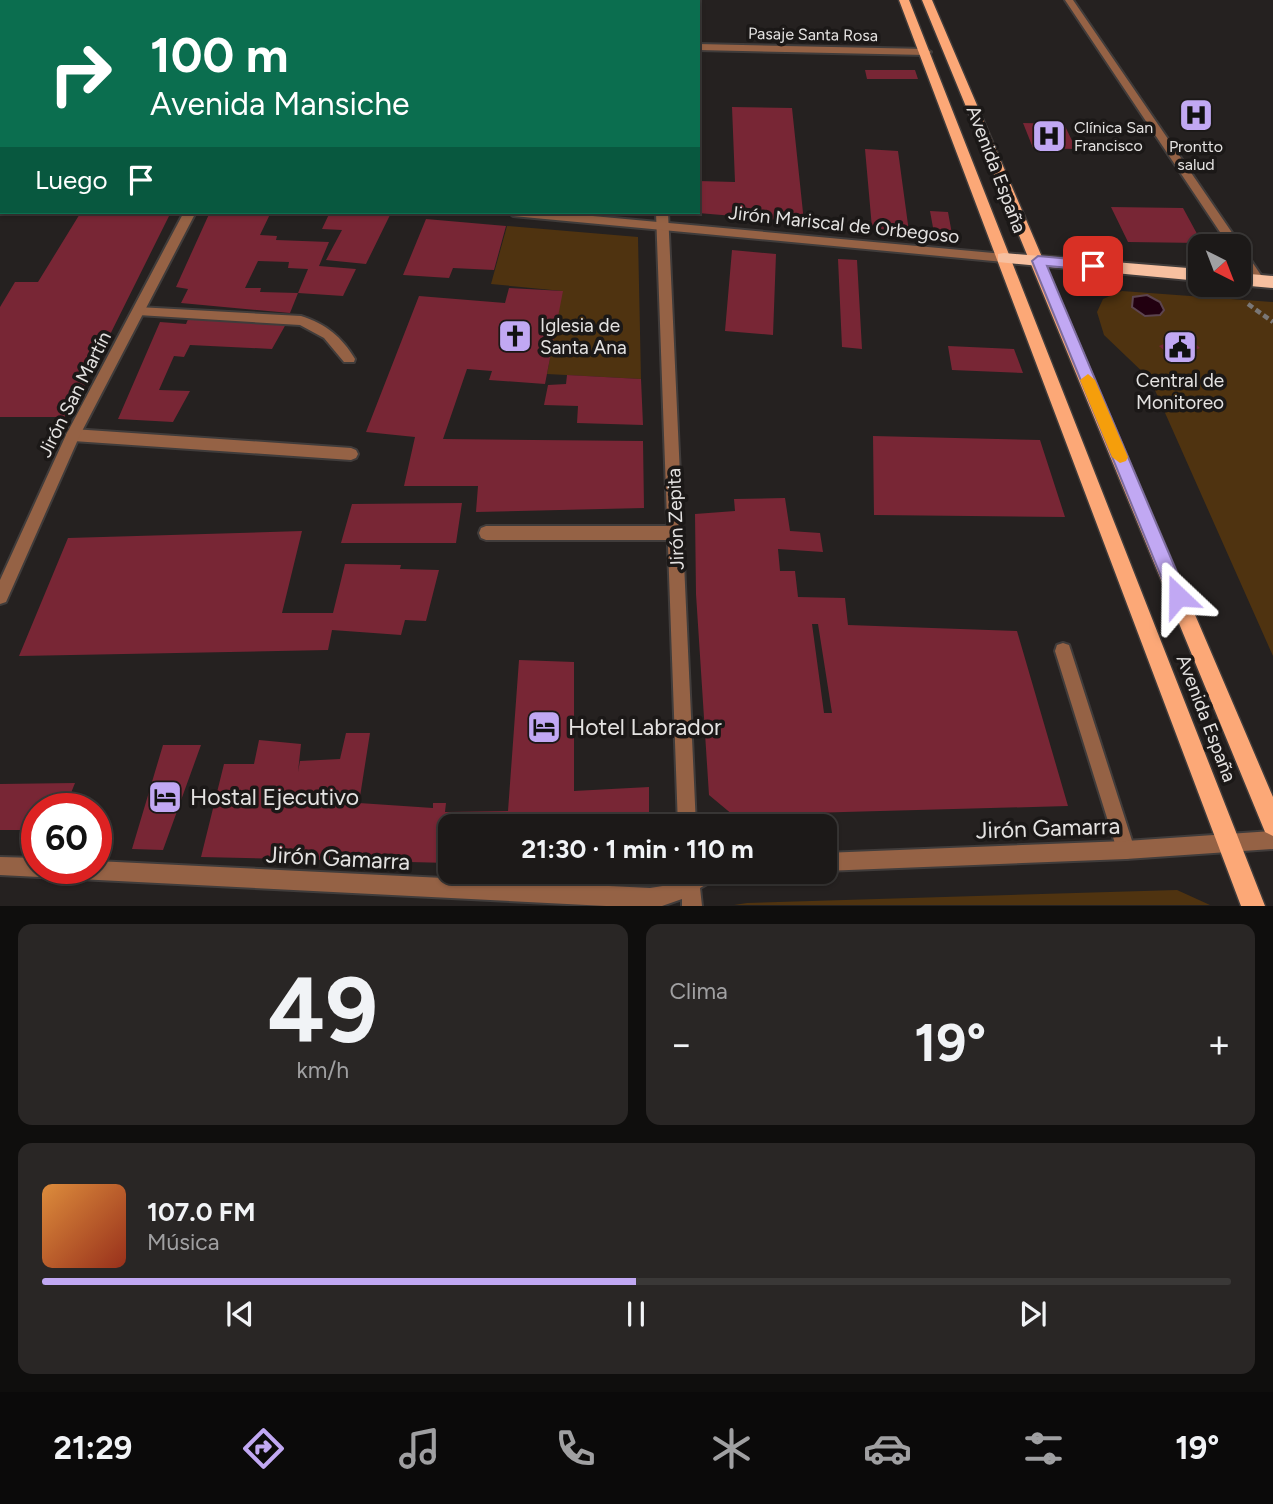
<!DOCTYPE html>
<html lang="es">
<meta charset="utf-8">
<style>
:root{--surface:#1c1918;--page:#292625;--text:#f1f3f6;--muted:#a0a0a2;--line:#3a3837;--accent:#c1a8f3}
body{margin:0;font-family:Figtree,sans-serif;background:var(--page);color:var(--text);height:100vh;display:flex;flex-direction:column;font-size:26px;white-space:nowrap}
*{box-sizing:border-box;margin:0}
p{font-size:23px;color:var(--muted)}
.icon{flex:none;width:38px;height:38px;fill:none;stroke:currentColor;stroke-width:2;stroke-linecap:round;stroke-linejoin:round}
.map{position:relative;height:906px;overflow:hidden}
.details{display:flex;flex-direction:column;gap:18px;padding:18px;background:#0f0e0d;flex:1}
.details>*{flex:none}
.top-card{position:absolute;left:0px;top:0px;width:700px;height:214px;box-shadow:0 2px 5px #0004,0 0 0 2px var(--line);background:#0b6e4f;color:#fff;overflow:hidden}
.needle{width:46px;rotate:138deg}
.fabs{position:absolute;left:1188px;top:234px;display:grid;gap:14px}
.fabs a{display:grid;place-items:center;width:63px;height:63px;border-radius:14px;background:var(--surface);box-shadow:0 2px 5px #0004,0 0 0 2px var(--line);font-size:35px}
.speed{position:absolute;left:21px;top:793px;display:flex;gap:14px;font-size:35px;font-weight:700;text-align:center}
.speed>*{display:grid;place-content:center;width:91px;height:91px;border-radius:50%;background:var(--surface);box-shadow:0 2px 5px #0004,0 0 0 2px var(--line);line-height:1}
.speed .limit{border:10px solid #d22;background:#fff;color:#111}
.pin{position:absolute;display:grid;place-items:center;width:60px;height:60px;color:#fff;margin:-30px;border-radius:14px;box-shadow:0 4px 10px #0006}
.me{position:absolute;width:77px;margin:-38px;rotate:337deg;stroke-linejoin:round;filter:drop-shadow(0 0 5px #0008)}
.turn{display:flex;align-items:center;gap:24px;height:147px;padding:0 35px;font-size:32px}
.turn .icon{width:91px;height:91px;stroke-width:2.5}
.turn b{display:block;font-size:49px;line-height:60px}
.then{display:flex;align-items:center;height:66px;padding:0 35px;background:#0003;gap:14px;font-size:26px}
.big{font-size:52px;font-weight:700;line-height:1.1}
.details .tile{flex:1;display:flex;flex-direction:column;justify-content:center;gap:10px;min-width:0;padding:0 24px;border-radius:14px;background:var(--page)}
.details .dial{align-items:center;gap:0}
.dial b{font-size:91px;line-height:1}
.song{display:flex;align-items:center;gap:21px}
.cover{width:84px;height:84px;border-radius:10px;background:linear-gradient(135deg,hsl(30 70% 55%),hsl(10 70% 35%))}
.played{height:7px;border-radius:4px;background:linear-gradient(90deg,var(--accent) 50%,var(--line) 50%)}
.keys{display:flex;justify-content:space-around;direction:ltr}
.heat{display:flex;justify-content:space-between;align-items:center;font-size:38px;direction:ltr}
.details .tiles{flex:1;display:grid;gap:18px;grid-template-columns:1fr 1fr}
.tile:last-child{grid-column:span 2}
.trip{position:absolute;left:438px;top:814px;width:399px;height:70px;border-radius:14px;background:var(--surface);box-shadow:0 2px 5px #0004,0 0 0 2px var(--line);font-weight:700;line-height:70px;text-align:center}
.tabs{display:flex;height:112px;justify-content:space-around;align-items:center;background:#0b0a0a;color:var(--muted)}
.tabs .icon{width:49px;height:49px}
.tabs .on{color:var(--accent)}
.tabs b{font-size:32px;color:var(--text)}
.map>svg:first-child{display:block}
</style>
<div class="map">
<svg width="1273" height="906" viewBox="0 0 1273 906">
<rect width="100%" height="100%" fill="#252120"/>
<path fill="#4f3310" d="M 507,226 L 638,237 L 641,379 L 547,374 L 562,291 L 491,284 Z
M 1122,291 L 1273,302 L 1273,656 L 1150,379 L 1104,335 L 1097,312 L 1103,299 Z
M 1177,890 L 1210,905 L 734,905 L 747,903 Z"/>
<path fill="#220010" stroke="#5c444f" stroke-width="2" d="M 1147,295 L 1160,302 L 1164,310 L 1160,315 L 1145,316 L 1132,307 L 1133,297 Z"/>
<path fill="#782635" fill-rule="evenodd" d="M 865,70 L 915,70 L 918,79 L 867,79 Z
M 732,107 L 792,108 L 804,222 L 698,213 L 698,181 L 735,182 Z
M 1023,123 L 1064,124 L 1076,149 L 1033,148 Z
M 865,149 L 898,151 L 909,232 L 872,228 Z
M 1111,207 L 1183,208 L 1202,243 L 1128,242 Z
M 930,211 L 948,212 L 952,234 L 934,233 Z
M 81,212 L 171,212 L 69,417 L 0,417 L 0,307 L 15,282 L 38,282 Z
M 210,212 L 271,212 L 260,235 L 277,236 L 276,240 L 329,242 L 319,266 L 356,269 L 343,296 L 298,293 L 308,269 L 288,268 L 289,262 L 258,261 L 245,288 L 261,288 L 260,292 L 298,293 L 290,313 L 181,303 L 188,289 L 176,287 Z
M 330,212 L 390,215 L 366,264 L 326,260 L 342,230 L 322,229 Z
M 426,219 L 506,226 L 494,270 L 453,268 L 449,278 L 403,275 Z
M 732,250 L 776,254 L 773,335 L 725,331 Z
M 838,259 L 857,260 L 862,349 L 842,347 Z
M 509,288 L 563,291 L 545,384 L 489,380 L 492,371 L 467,369 L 443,439 L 643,441 L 644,508 L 476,512 L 478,486 L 404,486 L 415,437 L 366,432 L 419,296 L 505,303 Z
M 189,317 L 286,324 L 272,349 L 190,345 L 184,357 L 174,356 L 159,390 L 190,391 L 173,422 L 118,419 L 160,322 L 186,324 Z
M 1186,335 L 1200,348 L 1173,358 L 1159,346 Z
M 948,346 L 1014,349 L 1023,373 L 952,370 Z
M 567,375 L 641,379 L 643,425 L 577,423 L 578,406 L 544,405 L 548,385 L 566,384 Z
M 873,436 L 1040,440 L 1065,517 L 874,515 Z
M 785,498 L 790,531 L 820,533 L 823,552 L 778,549 L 780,571 L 795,571 L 798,597 L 845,598 L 848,625 L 1017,631 L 1068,806 L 733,815 L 709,795 L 696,594 L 695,514 L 735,511 L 734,499 ZM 812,624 L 818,624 L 832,713 L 824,713 Z
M 462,503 L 456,543 L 341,543 L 352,504 Z
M 302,531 L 282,613 L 333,613 L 345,564 L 401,565 L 400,569 L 439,570 L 426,621 L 405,620 L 401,635 L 332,630 L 328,650 L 19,656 L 68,538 Z
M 519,660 L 574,662 L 574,791 L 649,787 L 649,826 L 450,826 L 450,863 L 201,857 L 224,764 L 254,764 L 259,740 L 301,744 L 298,772 L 300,761 L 340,759 L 346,733 L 370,733 L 359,803 L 433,808 L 433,803 L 446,803 L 445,812 L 508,811 Z
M 163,745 L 201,745 L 163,850 L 132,849 Z
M 75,783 L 65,808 L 37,808 L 37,830 L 0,830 L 0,784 Z"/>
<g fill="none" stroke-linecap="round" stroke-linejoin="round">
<g stroke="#403c3b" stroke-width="4">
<path id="service" d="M 138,307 L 301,316 C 326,324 342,337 355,359 L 354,362 L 344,362 L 324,338 L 300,325 L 138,315 L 132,311 Z
M 73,429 L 351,448 L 356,450 L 358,454 L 356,458 L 351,460 L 73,441 L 68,439 L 66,435 L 68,431 Z
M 486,526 L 676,526 L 681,528 L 683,533 L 681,538 L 676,540 L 486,540 L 481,538 L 479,533 L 481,528 Z
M 1063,643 L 1069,645 L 1071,651 L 1135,850 L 1133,857 L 1126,859 L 1119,857 L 1117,850 L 1055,651 L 1057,645 Z"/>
</g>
<g stroke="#403c3b" stroke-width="4">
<path id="minor" d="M 647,0 L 655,0 L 655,2 L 647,2 Z
M 1065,0 L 1073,0 L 1263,278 L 1263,284 L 1255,284 L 1239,260 L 1239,247 L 1230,247 Z
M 698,44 L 926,49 L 931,52 L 926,55 L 698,50 Z
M 656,212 L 668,212 L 696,826 L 678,826 Z
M 1273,831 L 1273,849 L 1126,859 L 824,871 L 824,853 L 1126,841 Z
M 0,857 L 37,858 L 37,868 L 96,868 L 96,861 L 650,888 L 669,885 L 680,878 L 680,872 L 719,872 L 716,879 L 700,888 L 702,906 L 682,906 L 682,899 L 662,906 L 606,906 L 0,875 Z"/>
</g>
<g stroke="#403c3b" stroke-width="4">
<path id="tertiary" d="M 278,0 L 286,0 L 277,2 Z
M 0,175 L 2,175 L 2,181 L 0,181 Z
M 184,212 L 196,212 L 80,435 L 6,602 L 0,604 L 0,580 L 66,435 Z
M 508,212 L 549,212 L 1004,254 L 1010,258 L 1004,262 L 513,216 Z"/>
</g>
<g stroke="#403c3b" stroke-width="3">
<path id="primary" d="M 899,0 L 909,0 L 1265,906 L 1241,906 Z
M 922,0 L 932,0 L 1273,797 L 1273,836 L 1265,832 Z"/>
</g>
<g stroke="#403c3b" stroke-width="4">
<path id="trunk" d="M 1004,253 L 1200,269 L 1200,281 L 998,262 L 998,254 Z
M 1239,273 L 1273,276 L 1273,288 L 1239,285 Z"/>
</g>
<path stroke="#7a7776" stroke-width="4.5" stroke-dasharray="6 3.5" stroke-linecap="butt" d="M 1248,304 L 1273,322"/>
<use href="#service" fill="#956245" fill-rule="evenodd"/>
<use href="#minor" fill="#956245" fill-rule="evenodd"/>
<use href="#tertiary" fill="#956245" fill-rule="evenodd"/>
<use href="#primary" fill="#fca877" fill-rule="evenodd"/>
<use href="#trunk" fill="#f7c0a0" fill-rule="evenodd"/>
</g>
<path fill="#c1a8f3" stroke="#7d6d9e" stroke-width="2" d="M 1038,256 L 1093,261 L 1099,266 L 1093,270 L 1047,266 L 1187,596 L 1184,602 L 1178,605 L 1172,602 L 1169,596 L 1032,261 Z"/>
<path fill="#f59e0b" d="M 1088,374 L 1095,380 L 1128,457 L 1126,461 L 1120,463 L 1112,457 L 1080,380 Z"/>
<defs>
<g id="hospital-square" transform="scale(1.75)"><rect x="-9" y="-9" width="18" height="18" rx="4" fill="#c1a8f3" stroke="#1b1817"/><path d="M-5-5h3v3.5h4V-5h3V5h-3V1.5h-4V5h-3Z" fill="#111"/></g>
<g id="church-square" transform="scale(1.75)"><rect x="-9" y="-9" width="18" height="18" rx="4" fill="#c1a8f3" stroke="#1b1817"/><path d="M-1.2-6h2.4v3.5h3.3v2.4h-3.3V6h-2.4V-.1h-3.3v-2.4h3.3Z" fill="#111"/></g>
<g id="civic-square" transform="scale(1.75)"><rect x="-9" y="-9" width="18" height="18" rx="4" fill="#c1a8f3" stroke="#1b1817"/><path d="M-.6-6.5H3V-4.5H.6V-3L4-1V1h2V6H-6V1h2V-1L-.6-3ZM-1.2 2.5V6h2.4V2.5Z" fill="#111"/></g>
<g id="hotel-square" transform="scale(1.75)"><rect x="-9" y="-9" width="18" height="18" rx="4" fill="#c1a8f3" stroke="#1b1817"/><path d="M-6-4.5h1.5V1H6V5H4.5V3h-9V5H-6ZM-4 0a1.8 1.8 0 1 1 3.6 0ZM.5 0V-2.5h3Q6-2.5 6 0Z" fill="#111"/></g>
</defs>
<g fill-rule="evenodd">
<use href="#hospital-square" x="1196" y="115"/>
<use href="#hospital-square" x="1049" y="136"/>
<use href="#church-square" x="515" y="336"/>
<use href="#civic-square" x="1180" y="347"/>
<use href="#hotel-square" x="544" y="727"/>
<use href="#hotel-square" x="165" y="797"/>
</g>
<g text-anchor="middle" stroke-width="7" stroke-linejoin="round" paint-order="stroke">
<g font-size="16" fill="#e4e2e1" stroke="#1b1817">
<text transform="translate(813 34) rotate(1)" y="6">Pasaje Santa Rosa</text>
</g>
<g font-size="16" fill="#e4e2e1" stroke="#1b1817" text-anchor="start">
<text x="1074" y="133">Clínica San<tspan x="1074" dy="18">Francisco</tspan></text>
<text x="1196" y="152" text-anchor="middle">Prontto<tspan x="1196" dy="18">salud</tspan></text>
</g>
<g font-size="19" fill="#e4e2e1" stroke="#1b1817">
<text transform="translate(997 169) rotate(69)" y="7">Avenida España</text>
<text transform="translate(844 224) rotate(6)" y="7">Jirón Mariscal de Orbegoso</text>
<text transform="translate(74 394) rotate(-63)" y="7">Jirón San Martín</text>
<text transform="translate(675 519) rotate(-92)" y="7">Jirón Zepita</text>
<text transform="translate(1207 718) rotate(69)" y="7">Avenida España</text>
</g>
<g font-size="19" fill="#e4e2e1" stroke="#1b1817" text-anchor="start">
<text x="540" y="332">Iglesia de<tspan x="540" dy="22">Santa Ana</tspan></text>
<text x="1180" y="387" text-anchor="middle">Central de<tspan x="1180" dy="22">Monitoreo</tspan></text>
</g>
<g font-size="23" fill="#e4e2e1" stroke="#1b1817" text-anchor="start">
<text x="568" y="735">Hotel Labrador</text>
<text x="190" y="805">Hostal Ejecutivo</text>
</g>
<g font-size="23" fill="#e4e2e1" stroke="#1b1817">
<text transform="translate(1048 828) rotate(-2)" y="8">Jirón Gamarra</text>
<text transform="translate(338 858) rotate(3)" y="8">Jirón Gamarra</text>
</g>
</g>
</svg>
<div class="fabs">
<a><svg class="needle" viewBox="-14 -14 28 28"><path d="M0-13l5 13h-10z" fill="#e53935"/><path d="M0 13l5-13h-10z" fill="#a0a0a2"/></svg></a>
</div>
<div class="speed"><div class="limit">60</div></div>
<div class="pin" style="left:1093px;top:266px;background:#d93025"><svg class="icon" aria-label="arrive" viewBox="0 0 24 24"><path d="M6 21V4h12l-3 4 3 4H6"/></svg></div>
<svg class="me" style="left:1178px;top:596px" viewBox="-20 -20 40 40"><path d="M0-17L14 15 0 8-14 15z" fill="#c1a8f3" stroke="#fff" stroke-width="4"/></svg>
<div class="trip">21:30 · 1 min · 110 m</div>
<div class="top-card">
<div class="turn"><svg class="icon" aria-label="right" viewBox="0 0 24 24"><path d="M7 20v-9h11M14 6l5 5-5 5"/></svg><div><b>100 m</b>Avenida Mansiche</div></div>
<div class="then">Luego<svg class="icon" aria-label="arrive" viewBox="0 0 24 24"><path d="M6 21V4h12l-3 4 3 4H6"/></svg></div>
</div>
</div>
<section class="details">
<div class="tiles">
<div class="tile dial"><b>49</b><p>km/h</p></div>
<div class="tile"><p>Clima</p>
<div class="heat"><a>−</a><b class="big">19°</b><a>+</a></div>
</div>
<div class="tile">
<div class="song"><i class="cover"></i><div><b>107.0 FM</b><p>Música</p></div></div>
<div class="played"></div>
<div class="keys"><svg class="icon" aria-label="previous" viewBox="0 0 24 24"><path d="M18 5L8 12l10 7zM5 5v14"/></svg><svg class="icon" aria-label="pause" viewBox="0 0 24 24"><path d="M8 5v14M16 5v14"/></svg><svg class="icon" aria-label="next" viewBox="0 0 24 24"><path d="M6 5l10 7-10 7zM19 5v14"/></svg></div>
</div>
</div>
</section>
<nav class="tabs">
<b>21:29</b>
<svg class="icon on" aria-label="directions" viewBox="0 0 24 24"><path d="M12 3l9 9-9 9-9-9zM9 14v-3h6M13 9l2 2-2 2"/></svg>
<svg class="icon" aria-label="music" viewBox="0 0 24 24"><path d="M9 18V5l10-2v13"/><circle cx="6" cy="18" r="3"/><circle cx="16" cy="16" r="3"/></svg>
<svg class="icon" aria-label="phone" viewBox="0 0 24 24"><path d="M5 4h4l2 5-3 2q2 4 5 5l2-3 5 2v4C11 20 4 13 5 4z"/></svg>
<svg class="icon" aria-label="climate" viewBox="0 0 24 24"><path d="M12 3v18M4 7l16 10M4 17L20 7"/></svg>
<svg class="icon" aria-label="car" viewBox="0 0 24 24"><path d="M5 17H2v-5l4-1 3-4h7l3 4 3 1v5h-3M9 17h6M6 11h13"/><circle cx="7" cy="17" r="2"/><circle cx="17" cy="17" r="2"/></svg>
<svg class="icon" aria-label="filters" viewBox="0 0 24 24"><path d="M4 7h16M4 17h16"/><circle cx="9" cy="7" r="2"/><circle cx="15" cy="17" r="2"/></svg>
<b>19°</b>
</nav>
